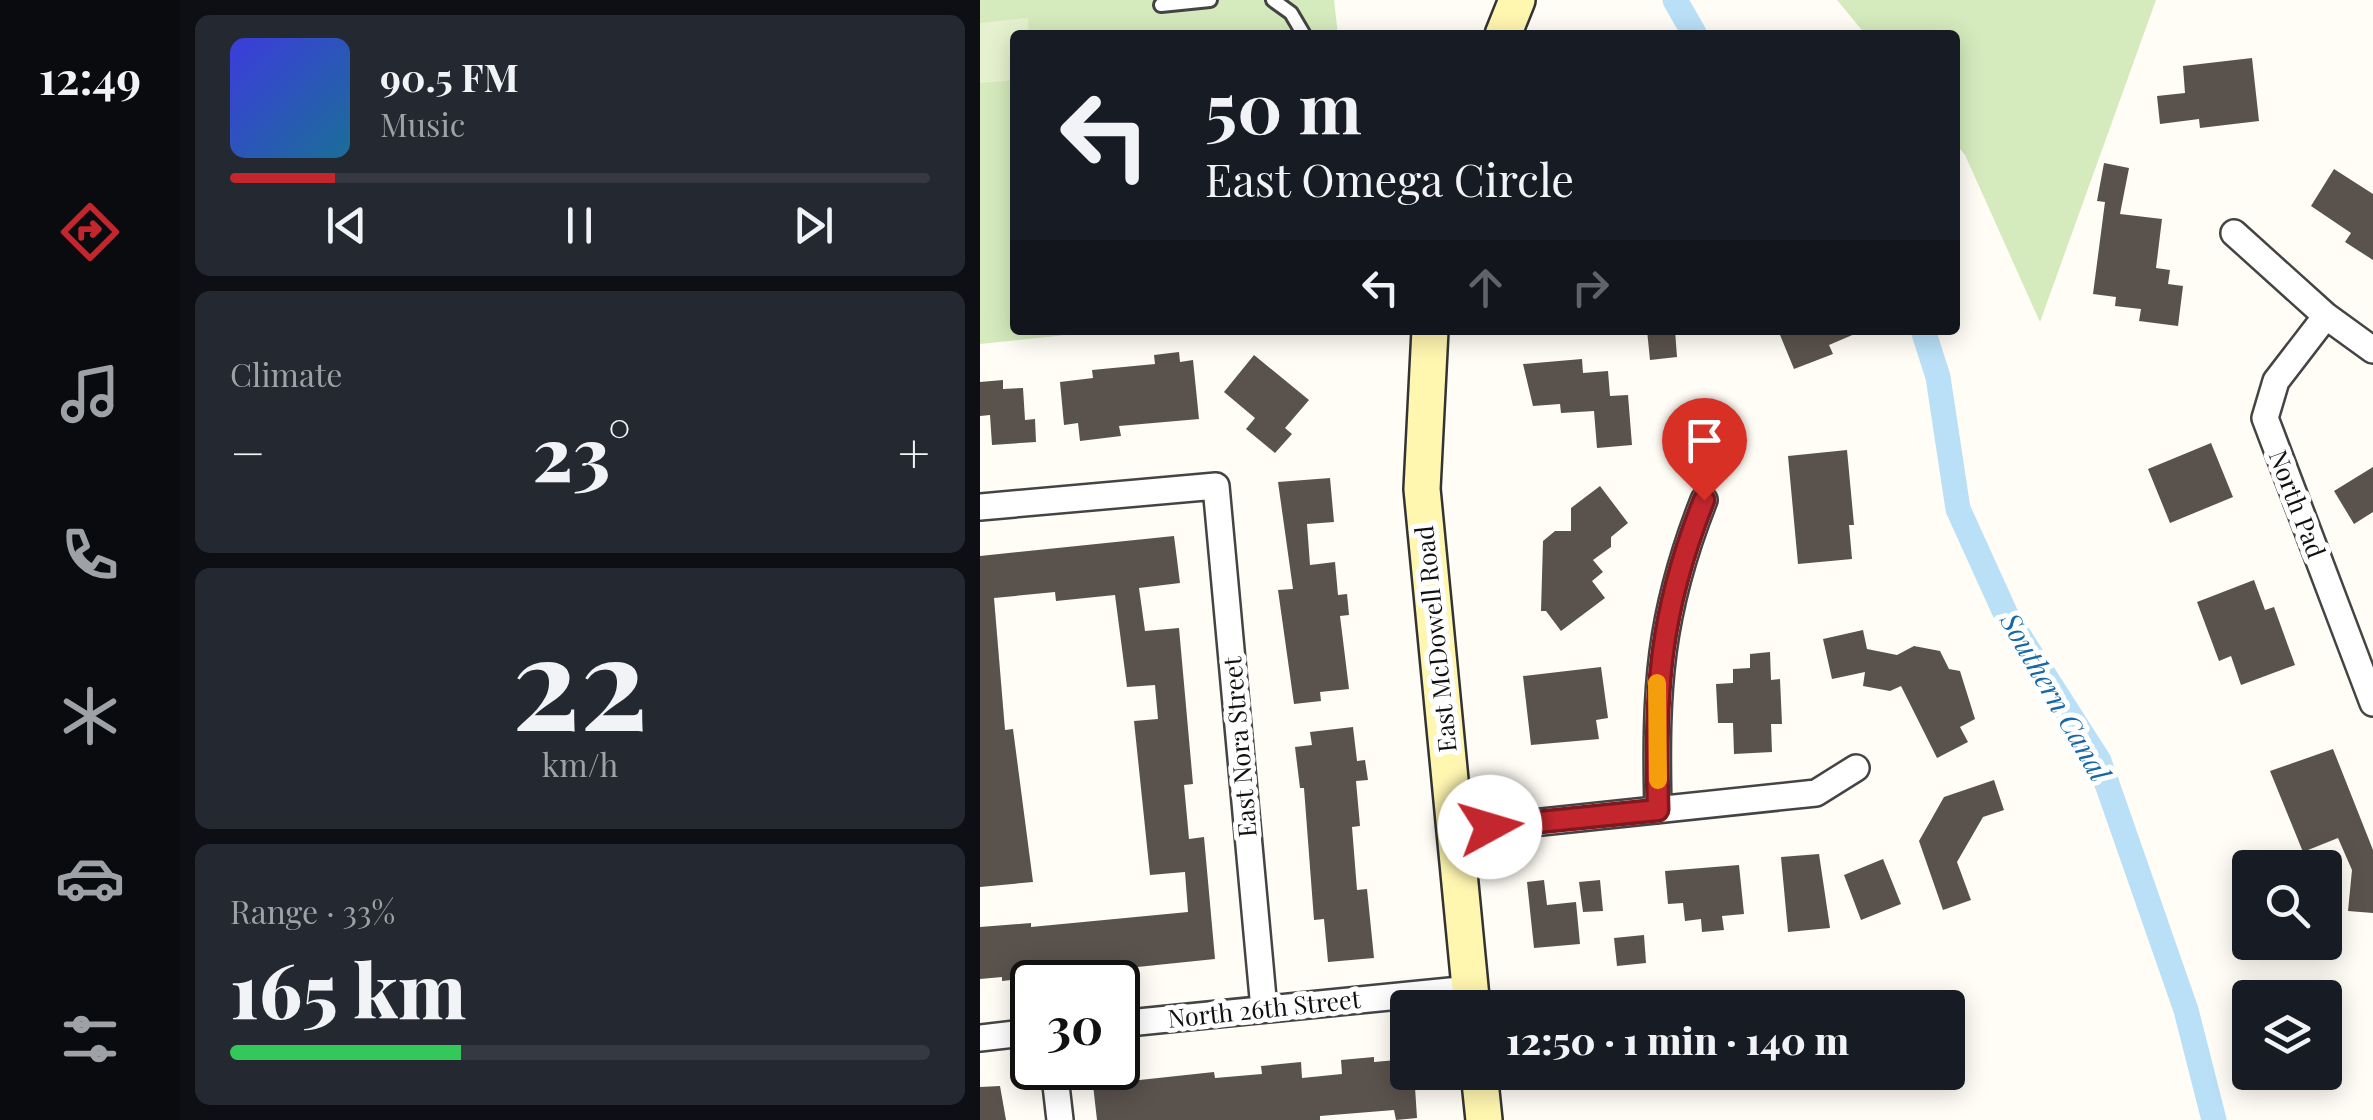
<!DOCTYPE html>
<meta charset="utf-8">
<style>
:root{--surface:#171b24;--page:#242831;--text:#f1f3f6;--muted:#9ea1a6;--line:#363941;--accent:#c4262e}
body{margin:0;font-family:"Playfair Display",serif;background:var(--page);color:var(--text);height:100vh;display:flex;flex-direction:column;font-size:38px;white-space:nowrap}
*{box-sizing:border-box;margin:0}
p{font-size:32px;color:var(--muted)}
.icon{flex:none;width:55px;height:55px;fill:none;stroke:currentColor;stroke-width:2;stroke-linecap:round;stroke-linejoin:round}
.map{position:relative;flex:1;overflow:hidden}
.details{display:flex;flex-direction:column;gap:15px;padding:15px;background:#0d0f14;width:800px}
.details>*{flex:none}
.banner{position:absolute;left:30px;top:30px;width:950px;height:305px;border-radius:10px;box-shadow:0 5px 25px #0003;background:#171b24;color:var(--text);overflow:hidden}
.fabs{position:absolute;left:1252px;top:850px;display:grid;gap:20px}
.fabs a{display:grid;place-items:center;width:110px;height:110px;border-radius:10px;background:var(--surface);box-shadow:0 5px 25px #0003;font-size:50px}
.speed{position:absolute;left:30px;top:960px;display:flex;gap:20px;font-size:50px;font-weight:700;text-align:center}
.speed>*{display:grid;place-content:center;width:130px;height:130px;border-radius:50%;background:var(--surface);box-shadow:0 5px 25px #0003;line-height:1}
.speed .limit{border:5px solid #111;border-radius:15px;background:#fff;color:#111}
.pin{position:absolute;display:grid;place-items:center;width:85px;height:85px;color:#fff;margin:-102px -42px;border-radius:50% 50% 50% 0;rotate:-45deg;box-shadow:0 0 10px #0007}
.pin .icon{rotate:45deg}
.me{position:absolute;width:110px;margin:-55px;rotate:84deg;stroke-linejoin:round;filter:drop-shadow(0 0 8px #0008)}
.turn{display:flex;align-items:center;gap:35px;height:210px;padding:0 30px;font-size:45px}
.turn .icon{width:130px;height:130px;stroke-width:2.5}
.turn b{display:block;font-size:70px;line-height:85px}
.lanes{display:flex;align-items:center;height:95px;padding:0 30px;background:#0003;justify-content:center;gap:50px;direction:ltr}
.lanes .off{opacity:.35}
.big{font-size:75px;font-weight:800;line-height:1.1}
.details .card{flex:1;display:flex;flex-direction:column;justify-content:center;gap:15px;min-width:0;padding:0 35px;border-radius:15px;background:var(--page)}
.details .dial{align-items:center;gap:0}
.dial b{font-size:130px;line-height:1}
.song{display:flex;align-items:center;gap:30px}
.cover{width:120px;height:120px;border-radius:15px;background:linear-gradient(135deg,hsl(240 70% 55%),hsl(200 70% 35%))}
.played{height:10px;border-radius:5px;background:linear-gradient(90deg,var(--accent) 15%,var(--line) 15%)}
.keys{display:flex;justify-content:space-around;direction:ltr}
.heat{display:flex;justify-content:space-between;align-items:center;font-size:55px;direction:ltr}
.charge{height:15px;border-radius:8px;background:linear-gradient(90deg,#34c759 33%,var(--line) 0)}
.trip{position:absolute;left:410px;top:990px;width:575px;height:100px;border-radius:10px;background:var(--surface);box-shadow:0 5px 25px #0003;font-weight:800;line-height:100px;text-align:center}
main{display:flex;flex:1;min-height:0}
.tabs{display:flex;flex-direction:column;width:180px;justify-content:space-around;align-items:center;background:#090b0e;color:var(--muted)}
.tabs .icon{width:70px;height:70px}
.tabs .selected{color:var(--accent)}
.tabs b{font-size:45px;color:var(--text)}
.map>svg:first-child{display:block}
</style>
<main>
<nav class="tabs">
<b>12:49</b>
<svg class="icon selected" aria-label="directions" viewBox="0 0 24 24"><path d="M12 3l9 9-9 9-9-9zM9 14v-3h6M13 9l2 2-2 2"/></svg>
<svg class="icon" aria-label="music" viewBox="0 0 24 24"><path d="M9 18V5l10-2v13"/><circle cx="6" cy="18" r="3"/><circle cx="16" cy="16" r="3"/></svg>
<svg class="icon" aria-label="phone" viewBox="0 0 24 24"><path d="M5 4h4l2 5-3 2q2 4 5 5l2-3 5 2v4C11 20 4 13 5 4z"/></svg>
<svg class="icon" aria-label="climate" viewBox="0 0 24 24"><path d="M12 3v18M4 7l16 10M4 17L20 7"/></svg>
<svg class="icon" aria-label="car" viewBox="0 0 24 24"><path d="M5 17H2v-5l4-1 3-4h7l3 4 3 1v5h-3M9 17h6M6 11h13"/><circle cx="7" cy="17" r="2"/><circle cx="17" cy="17" r="2"/></svg>
<svg class="icon" aria-label="filters" viewBox="0 0 24 24"><path d="M4 7h16M4 17h16"/><circle cx="9" cy="7" r="2"/><circle cx="15" cy="17" r="2"/></svg>
</nav>
<section class="details">
<div class="card">
<div class="song"><i class="cover"></i><div><b>90.5 FM</b><p>Music</p></div></div>
<div class="played"></div>
<div class="keys"><svg class="icon" aria-label="previous" viewBox="0 0 24 24"><path d="M18 5L8 12l10 7zM5 5v14"/></svg><svg class="icon" aria-label="pause" viewBox="0 0 24 24"><path d="M8 5v14M16 5v14"/></svg><svg class="icon" aria-label="next" viewBox="0 0 24 24"><path d="M6 5l10 7-10 7zM19 5v14"/></svg></div>
</div>
<div class="card"><p>Climate</p>
<div class="heat"><a>−</a><b class="big">23°</b><a>+</a></div>
</div>
<div class="card dial"><b>22</b><p>km/h</p></div>
<div class="card"><p>Range · 33%</p><b class="big">165 km</b><div class="charge"></div></div>
</section>
<div class="map">
<svg width="1393" height="1120" viewBox="0 0 1393 1120">
<rect width="100%" height="100%" fill="#fffdf5"/>
<path fill="#d5ebbd" d="M 0,0 L 354,0 L 358,35 L 35,35 L 35,330 L 133,330 L 0,344 Z
M 857,0 L 1176,0 L 1060,322 L 985,155 L 975,143 L 975,35 L 886,35 Z"/>
<path fill="#e6f2cf" d="M 48,18 L 49,35 L 35,35 L 35,80 L 0,83 L 0,23 Z"/>
<g fill="none" stroke-linecap="round" stroke-linejoin="round">
<path stroke="#b9e0f7" stroke-width="25" d="M 695,0 L 715,35
M 943,330 L 958,377 L 978,509 L 1027,617 L 1119,761 L 1206,1010 L 1234,1120"/>
</g>
<path fill="#5a524d" d="M 1272,58 L 1279,121 L 1220,128 L 1219,119 L 1180,124 L 1177,96 L 1205,93 L 1203,66 Z
M 1124,163 L 1149,168 L 1140,214 L 1182,219 L 1176,268 L 1190,270 L 1188,284 L 1203,286 L 1198,326 L 1159,321 L 1161,309 L 1135,306 L 1136,297 L 1113,294 L 1125,202 L 1117,201 Z
M 1354,169 L 1393,194 L 1393,260 L 1365,242 L 1371,233 L 1331,206 Z
M 667,330 L 695,330 L 697,357 L 670,360 Z
M 798,330 L 884,330 L 849,345 L 853,354 L 814,369 Z
M 199,352 L 200,362 L 213,360 L 219,419 L 139,426 L 141,436 L 100,441 L 98,423 L 84,425 L 80,382 L 113,378 L 112,370 L 175,364 L 174,355 Z
M 274,355 L 329,400 L 305,428 L 312,434 L 295,453 L 266,429 L 275,418 L 244,392 Z
M 602,359 L 603,373 L 628,371 L 630,396 L 648,395 L 652,445 L 617,448 L 614,411 L 581,413 L 580,404 L 553,406 L 543,364 Z
M 23,380 L 23,389 L 43,388 L 45,420 L 55,419 L 56,442 L 12,445 L 10,415 L 0,416 L 0,382 Z
M 1231,443 L 1253,497 L 1190,523 L 1168,469 Z
M 867,450 L 874,525 L 869,525 L 872,559 L 818,564 L 808,456 Z
M 1393,467 L 1393,512 L 1374,524 L 1354,491 Z
M 350,478 L 354,522 L 327,524 L 330,565 L 355,562 L 358,595 L 367,594 L 369,615 L 360,616 L 369,689 L 340,692 L 341,701 L 314,704 L 298,590 L 313,589 L 298,482 Z
M 620,486 L 648,523 L 631,537 L 631,547 L 613,560 L 623,572 L 612,581 L 625,598 L 581,631 L 566,611 L 561,611 L 563,541 L 575,531 L 591,531 L 591,508 Z
M 194,536 L 200,583 L 159,588 L 165,631 L 199,628 L 213,784 L 204,785 L 209,839 L 224,837 L 235,959 L 22,981 L 22,977 L 0,979 L 0,927 L 51,923 L 51,927 L 208,912 L 205,872 L 170,875 L 154,721 L 178,719 L 175,685 L 147,687 L 135,595 L 76,601 L 75,592 L 14,598 L 25,730 L 33,729 L 53,882 L 0,887 L 0,556 Z
M 1274,580 L 1285,610 L 1294,607 L 1315,665 L 1261,685 L 1251,656 L 1239,661 L 1217,602 Z
M 883,630 L 887,649 L 917,655 L 934,646 L 960,651 L 969,669 L 980,671 L 995,719 L 980,727 L 988,742 L 957,758 L 921,686 L 910,691 L 883,686 L 885,672 L 852,679 L 843,639 Z
M 790,652 L 791,680 L 800,679 L 802,724 L 791,724 L 792,752 L 754,754 L 753,723 L 738,723 L 736,684 L 753,683 L 753,669 L 770,668 L 770,654 Z
M 621,667 L 628,718 L 616,720 L 619,739 L 551,745 L 543,676 Z
M 373,727 L 377,761 L 385,760 L 388,780 L 376,781 L 380,826 L 372,827 L 377,890 L 387,889 L 394,958 L 348,962 L 344,919 L 334,920 L 324,788 L 320,788 L 315,747 L 332,745 L 330,732 Z
M 1353,749 L 1393,850 L 1393,913 L 1368,911 L 1372,870 L 1358,838 L 1323,852 L 1290,771 Z
M 1014,780 L 1024,810 L 1003,817 L 977,862 L 991,900 L 963,910 L 939,841 L 964,797 Z
M 839,854 L 850,928 L 808,932 L 801,857 Z
M 903,859 L 921,904 L 881,920 L 864,875 Z
M 759,865 L 764,914 L 742,916 L 744,930 L 722,932 L 721,919 L 705,921 L 703,903 L 688,904 L 685,871 Z
M 564,880 L 567,905 L 596,902 L 600,944 L 554,948 L 547,882 Z
M 620,880 L 623,911 L 603,912 L 599,882 Z
M 664,935 L 666,963 L 637,966 L 634,938 Z
M 394,1057 L 394,1062 L 428,1059 L 428,1072 L 434,1072 L 437,1118 L 416,1120 L 414,1110 L 340,1116 L 340,1120 L 117,1120 L 113,1085 L 234,1072 L 235,1078 L 282,1074 L 281,1066 L 321,1062 L 322,1078 L 362,1074 L 361,1060 Z
M 20,1086 L 26,1120 L 0,1120 L 0,1087 Z"/>
<g fill="none" stroke-linecap="round" stroke-linejoin="round">
<g stroke="#444" stroke-width="18">
<path id="lane" d="M 293,0 L 311,13 L 324,35
M 181,5 L 230,0"/>
</g>
<g stroke="#444" stroke-width="30">
<path id="street" d="M 1254,233 L 1346,316 L 1393,350
M 1346,316 L 1296,381 L 1285,418 L 1393,703
M 0,507 L 236,486 L 284,1009
M 678,810 C 675,689 679,614 724,500
M 476,831 L 836,793 L 876,768
M 138,1024 L 490,989
M 0,1038 L 52,1032
M 74,1068 L 80,1120"/>
</g>
<g stroke="#333" stroke-width="40">
<path id="secondary" d="M 523,35 L 537,0
M 450,330 L 442,489 L 492,1008
M 499,1072 L 504,1120"/>
</g>
<use href="#lane" stroke="#fff" stroke-width="12"/>
<use href="#street" stroke="#fff" stroke-width="25"/>
<use href="#secondary" stroke="#fff6b0" stroke-width="35"/>
</g>
<g fill="none" stroke-linecap="round" stroke-linejoin="round">
<g stroke="#7f191e" stroke-width="25">
<path id="route" d="M 510,827 L 678,810 C 675,689 679,613 724,500"/>
</g>
<use href="#route" stroke="#c4262e" stroke-width="18"/>
<path stroke="#f59e0b" stroke-width="18" d="M 677,683 L 678,780"/>
</g>
<g text-anchor="middle" stroke-width="10" stroke-linejoin="round" paint-order="stroke">
<g font-size="25" fill="#111" stroke="#fff">
<text transform="translate(1317 504) rotate(69)" y="9">North Pad</text>
<text transform="translate(456 639) rotate(-96)" y="9">East McDowell Road</text>
<text transform="translate(260 747) rotate(-95)" y="9">East Nora Street</text>
<text transform="translate(284 1009) rotate(-6)" y="9">North 26th Street</text>
</g>
<g font-size="28" font-style="italic" fill="#1768a6" stroke="#fff">
<text transform="translate(1075 697) rotate(60)" y="10">Southern Canal</text>
</g>
</g>
</svg>
<div class="fabs">
<a><svg class="icon" aria-label="search" viewBox="0 0 24 24"><circle cx="10" cy="10" r="6"/><path d="M15 15l6 6"/></svg></a>
<a><svg class="icon" aria-label="layers" viewBox="0 0 24 24"><path d="M12 4l9 5-9 5-9-5zM3 14l9 5 9-5"/></svg></a>
</div>
<div class="speed"><div class="limit">30</div></div>
<div class="pin" style="left:724px;top:500px;background:#d93025"><svg class="icon" aria-label="arrive" viewBox="0 0 24 24"><path d="M6 21V4h12l-3 4 3 4H6"/></svg></div>
<svg class="me" style="left:510px;top:827px" viewBox="-20 -20 40 40"><circle r="19" fill="#fff"/><path d="M0-13L10 11 0 6-10 11z" fill="#c4262e"/></svg>
<div class="trip">12:50 · 1 min · 140 m</div>
<div class="banner">
<div class="turn"><svg class="icon" aria-label="left" viewBox="0 0 24 24"><path d="M17 20v-9H6M10 6l-5 5 5 5"/></svg><div><b>50 m</b>East Omega Circle</div></div>
<div class="lanes"><svg class="icon" aria-label="left" viewBox="0 0 24 24"><path d="M17 20v-9H6M10 6l-5 5 5 5"/></svg><svg class="icon off" aria-label="ahead" viewBox="0 0 24 24"><path d="M12 20V5M6 11l6-6 6 6"/></svg><svg class="icon off" aria-label="right" viewBox="0 0 24 24"><path d="M7 20v-9h11M14 6l5 5-5 5"/></svg></div>
</div>
</div>
</main>
